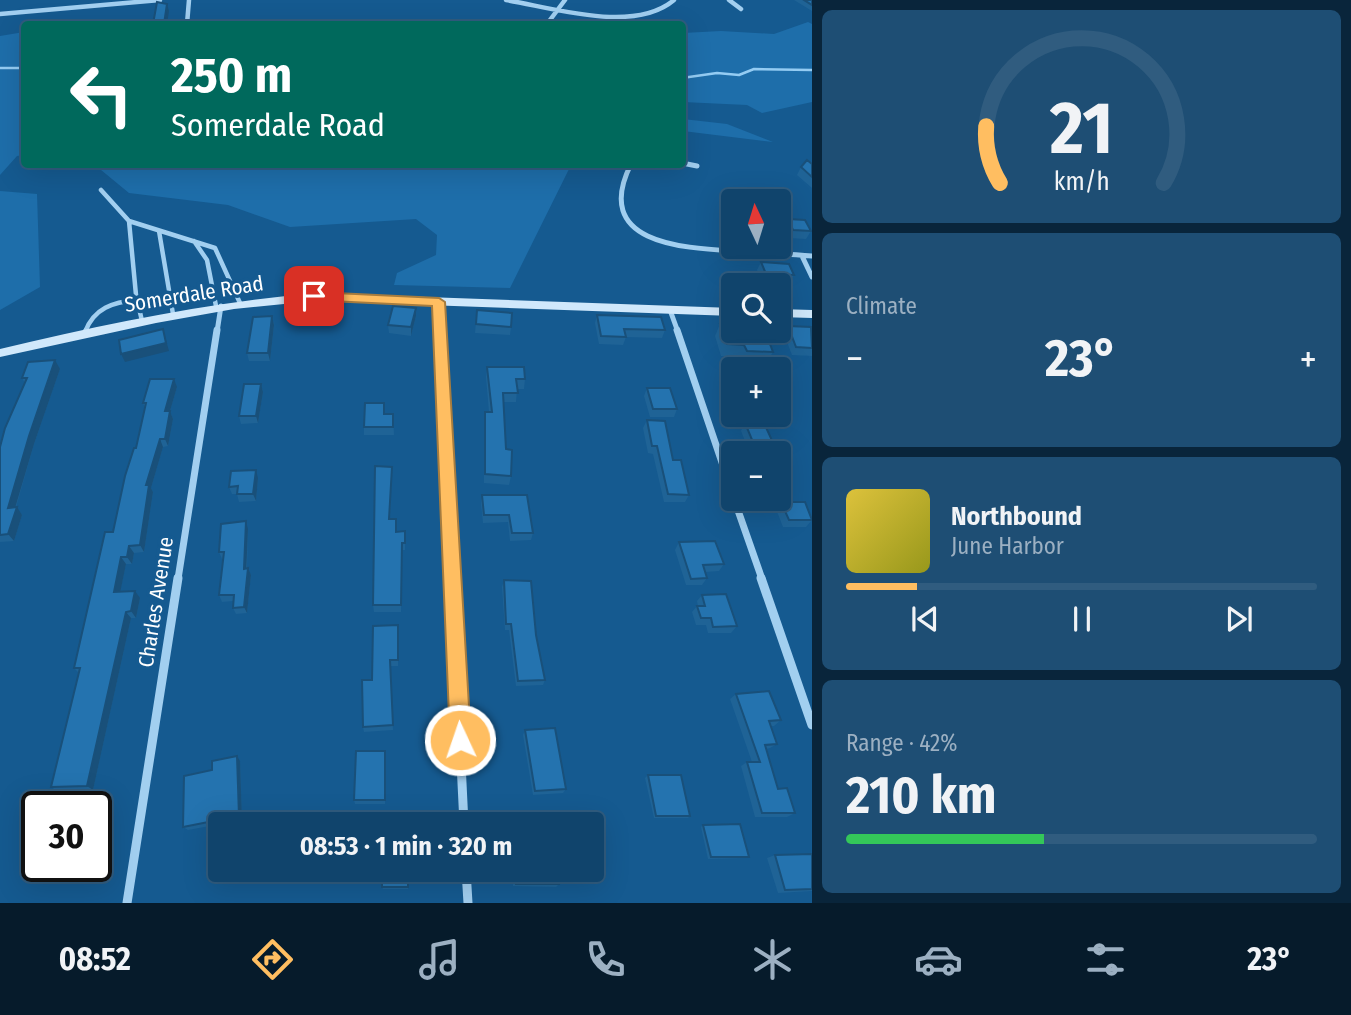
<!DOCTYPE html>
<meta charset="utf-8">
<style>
:root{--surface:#10446c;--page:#1e4e74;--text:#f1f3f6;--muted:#9cb0c2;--line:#305c7f;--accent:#ffbe61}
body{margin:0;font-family:"Fira Sans Condensed",sans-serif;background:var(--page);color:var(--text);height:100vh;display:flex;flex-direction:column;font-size:26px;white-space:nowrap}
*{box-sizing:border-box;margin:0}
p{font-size:23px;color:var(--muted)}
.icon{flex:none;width:38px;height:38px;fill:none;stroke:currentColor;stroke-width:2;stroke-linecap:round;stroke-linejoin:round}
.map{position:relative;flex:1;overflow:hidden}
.side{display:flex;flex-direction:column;gap:10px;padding:10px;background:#09253b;width:539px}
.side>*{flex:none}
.guide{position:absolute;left:21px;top:21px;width:665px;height:147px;border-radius:7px;box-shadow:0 7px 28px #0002,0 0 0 2px var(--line);background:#00695c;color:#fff;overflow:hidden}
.needle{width:46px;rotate:356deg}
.controls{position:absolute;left:721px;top:189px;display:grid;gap:14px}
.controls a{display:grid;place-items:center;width:70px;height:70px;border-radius:7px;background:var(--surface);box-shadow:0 7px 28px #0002,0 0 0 2px var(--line);font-size:35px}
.speed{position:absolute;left:21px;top:791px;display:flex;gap:14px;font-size:35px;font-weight:700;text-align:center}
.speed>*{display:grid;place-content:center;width:91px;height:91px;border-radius:50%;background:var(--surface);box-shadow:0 7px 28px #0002,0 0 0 2px var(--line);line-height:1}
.speed .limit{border:4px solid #111;border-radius:10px;background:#fff;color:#111}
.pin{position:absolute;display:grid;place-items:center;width:60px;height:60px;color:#fff;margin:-30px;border-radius:14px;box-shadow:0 4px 10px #0006}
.me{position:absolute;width:77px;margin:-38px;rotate:357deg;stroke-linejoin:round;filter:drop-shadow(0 0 5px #0008)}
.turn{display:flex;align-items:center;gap:24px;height:147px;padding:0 35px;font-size:32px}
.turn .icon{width:91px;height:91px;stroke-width:2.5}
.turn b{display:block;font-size:49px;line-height:60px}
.big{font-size:52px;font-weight:700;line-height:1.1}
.side .tile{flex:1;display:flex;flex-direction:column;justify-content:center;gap:10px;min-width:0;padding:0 24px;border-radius:10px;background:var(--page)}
.side .dial{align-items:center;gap:0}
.dial svg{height:182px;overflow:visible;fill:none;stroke:var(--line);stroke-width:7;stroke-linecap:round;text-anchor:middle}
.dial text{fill:var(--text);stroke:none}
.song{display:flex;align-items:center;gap:21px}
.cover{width:84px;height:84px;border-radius:10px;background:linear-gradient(135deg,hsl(50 70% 55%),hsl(60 70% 35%))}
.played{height:7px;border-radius:4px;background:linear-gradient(90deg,var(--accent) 15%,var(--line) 15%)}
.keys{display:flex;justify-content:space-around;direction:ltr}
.heat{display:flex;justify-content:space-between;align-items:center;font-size:38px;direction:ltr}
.charge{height:10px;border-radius:5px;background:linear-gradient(90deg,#34c759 42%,var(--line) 0)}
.trip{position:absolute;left:208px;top:812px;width:396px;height:70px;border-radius:7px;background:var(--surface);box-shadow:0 7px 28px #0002,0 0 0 2px var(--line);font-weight:700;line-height:70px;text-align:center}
.tab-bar{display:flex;height:112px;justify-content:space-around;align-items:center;background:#061b2b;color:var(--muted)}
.tab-bar .icon{width:49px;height:49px}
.tab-bar .selected{color:var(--accent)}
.tab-bar b{font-size:32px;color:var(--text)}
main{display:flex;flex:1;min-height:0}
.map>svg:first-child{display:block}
</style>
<main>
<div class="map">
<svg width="812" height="903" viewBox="0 0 812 903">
<rect width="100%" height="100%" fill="#155a90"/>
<path fill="#1e6eaa" d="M 808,22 L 812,24 L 812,102 L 762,113 L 747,105 L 683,102 L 683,33 L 721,31 L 774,34 Z
M 24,32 L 24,155 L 17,156 L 0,175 L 0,36 Z
M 683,119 L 727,124 L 773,142 L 683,131 Z
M 95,165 L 571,165 L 510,288 L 394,285 L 397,273 L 436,255 L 437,235 L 416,219 L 290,227 L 228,205 L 129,193 Z
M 0,191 L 37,194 L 40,287 L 0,310 Z"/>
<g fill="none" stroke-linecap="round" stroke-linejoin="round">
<path stroke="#94ccf3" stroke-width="2.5" d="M 0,68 L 24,68
M 682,78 L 717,73 L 739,75 L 754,69 L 812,70"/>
<path stroke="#a2cff0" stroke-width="4.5" d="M 101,190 L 129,221 L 136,295 L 142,321
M 129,221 L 215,248 L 240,303
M 159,231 L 173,314
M 194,241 L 207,260 L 216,306
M 85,332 C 94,308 113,302 137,300"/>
<path stroke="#a2cff0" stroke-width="5" d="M 85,333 L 86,330"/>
<path stroke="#a2cff0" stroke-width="4.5" d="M 506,0 C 554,8 634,34 674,0
M 729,0 L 741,9
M 0,14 L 160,0
M 187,24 L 189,0
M 547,24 L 565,0"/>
<path stroke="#a2cff0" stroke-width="5" d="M 682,163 L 697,166
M 631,164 C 591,244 683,248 736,251 C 761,253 787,254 812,256
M 802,256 L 812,277
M 439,302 L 440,332
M 670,310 L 678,332
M 217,332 L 221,306"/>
<path stroke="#a2cff0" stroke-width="7" d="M 440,330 L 452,579
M 677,330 L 733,495
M 734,499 L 762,579
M 178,579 L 217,330"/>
<path stroke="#a2cff0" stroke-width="9" d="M 452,578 L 464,824
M 761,578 L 812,725
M 466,870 L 468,903
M 127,903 L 178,578"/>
<path fill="#d0e8fb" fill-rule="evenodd" d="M 314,293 L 733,308 L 733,316 L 314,301 L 234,309 L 156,323 L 0,357 L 0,349 C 104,324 208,303 314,293 Z
M 779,309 L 812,310 L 812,318 L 779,317 Z"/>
</g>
<path fill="#1f6396" d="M 794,0 L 812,0 L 812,11 Z
M 812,164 L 812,188 L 797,175 L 801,167 Z
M 788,219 L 811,231 L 806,239 L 789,238 L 784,228 Z
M 761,262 L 794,275 L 789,283 L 762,282 L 757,270 Z
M 477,310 L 511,327 L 510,335 L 475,333 Z
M 597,315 L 665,330 L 662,338 L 626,337 L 623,345 L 599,344 L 595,323 Z
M 272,316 L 274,325 L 270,361 L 249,361 L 247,353 Z
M 416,316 L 411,336 L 389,333 L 388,325 Z
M 720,324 L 773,352 L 766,364 L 740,363 L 738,357 L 721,356 L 715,336 Z
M 788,326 L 812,328 L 812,356 L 792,355 L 784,334 Z
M 487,367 L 525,379 L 524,389 L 517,389 L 516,402 L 503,402 L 506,449 L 511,476 L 509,485 L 484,483 L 484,421 L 485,412 L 489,412 L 486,377 Z
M 60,369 L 34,444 L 16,507 L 22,515 L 14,541 L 0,542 L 0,447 L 25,383 L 22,378 Z
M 261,384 L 263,392 L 258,423 L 241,424 L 239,416 Z
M 177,387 L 170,411 L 173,419 L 168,446 L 163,447 L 151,488 L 153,492 L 144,552 L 134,553 L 132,564 L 126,564 L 120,592 L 140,598 L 136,618 L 131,618 L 93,790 L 57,791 L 51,787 L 79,673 L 74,668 L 136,448 L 145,408 L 143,403 Z
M 647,388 L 677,409 L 674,417 L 650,417 L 644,396 Z
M 393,414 L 394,435 L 364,435 L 364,427 Z
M 647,420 L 673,460 L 689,495 L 685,502 L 664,502 L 653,454 L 648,453 L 643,428 Z
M 745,423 L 775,447 L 771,453 L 750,453 L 741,431 Z
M 392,467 L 390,519 L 396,532 L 405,531 L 405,550 L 402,550 L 401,612 L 374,612 L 373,605 Z
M 258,478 L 256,501 L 239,502 L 237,494 L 232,494 L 229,487 Z
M 482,495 L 533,533 L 531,540 L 510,541 L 508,522 L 483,523 L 481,503 Z
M 781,502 L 812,518 L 812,520 L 806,527 L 783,527 L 776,509 Z
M 248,529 L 247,568 L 251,575 L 247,613 L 236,614 L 233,608 L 233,601 L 222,602 L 219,595 L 223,559 L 222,559 L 219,552 Z
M 679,542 L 724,564 L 719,571 L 705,572 L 707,578 L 702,585 L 686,585 L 675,550 Z
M 504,580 L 536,635 L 545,680 L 543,685 L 516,686 L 509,630 L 505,630 L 502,587 Z
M 702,595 L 737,626 L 731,633 L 708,633 L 706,625 L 696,625 L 692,612 L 697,606 L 698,606 L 697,601 Z
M 398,625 L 398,666 L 390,666 L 393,730 L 364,732 L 363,727 L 372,680 Z
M 736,694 L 781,720 L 774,726 L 771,726 L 777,744 L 770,748 L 766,749 L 778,789 L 795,813 L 787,817 L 755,817 L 741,766 L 747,762 L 752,762 L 730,699 Z
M 525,730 L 566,789 L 563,793 L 533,795 L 523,735 Z
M 385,751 L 385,804 L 355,804 L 354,800 Z
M 240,761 L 242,820 L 188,830 L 183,827 L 212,770 Z
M 648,775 L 690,816 L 688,818 L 654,818 L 645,778 Z
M 703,825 L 749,857 L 746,858 L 708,859 L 701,827 Z
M 812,854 L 812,891 L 778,893 L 767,858 L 775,855 Z
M 408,870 L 408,889 L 383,889 L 382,887 Z
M 512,870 L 558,870 L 559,884 L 556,887 L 513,886 Z"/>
<path fill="#19507a" d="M 167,4 L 169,11 L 167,24 L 164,24 Z
M 416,308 L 416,316 L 411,336 L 411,327 Z
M 272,316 L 274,325 L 270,361 L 268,353 Z
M 163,329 L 169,351 L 125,362 L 121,354 Z
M 55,360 L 60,369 L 34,444 L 13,515 L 8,508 L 29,436 Z
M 174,379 L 177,387 L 170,411 L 173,419 L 168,446 L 165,439 L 165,411 Z
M 261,384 L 263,392 L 258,423 L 256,416 Z
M 160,439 L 163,447 L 151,488 L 153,492 L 144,552 L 140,545 L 146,485 Z
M 256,470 L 258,478 L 256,501 L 253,494 Z
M 17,507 L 22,515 L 14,541 L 8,534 Z
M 246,521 L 248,529 L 246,575 L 244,569 Z
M 129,546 L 134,553 L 132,564 L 127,557 Z
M 121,557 L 126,564 L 119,598 L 114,592 Z
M 248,568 L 251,575 L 247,613 L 244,607 Z
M 135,591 L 140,598 L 136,618 L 131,611 Z
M 126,612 L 131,618 L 93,790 L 87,786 Z
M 237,756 L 240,761 L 242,820 L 239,816 Z"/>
<path fill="#2473af" stroke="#19507a" stroke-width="2" d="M 804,0 L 812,0 L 812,5 Z
M 157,2 L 167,4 L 164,24 L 153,24 Z
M 807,160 L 812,164 L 812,177 L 801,167 Z
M 788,219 L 805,220 L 811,231 L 793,230 Z
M 761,262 L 789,264 L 794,275 L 766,274 Z
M 393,306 L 416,308 L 411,327 L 388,325 Z
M 477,310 L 512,313 L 511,327 L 476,324 Z
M 597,315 L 661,317 L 665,330 L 624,329 L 626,337 L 601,336 Z
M 272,316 L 268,353 L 247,353 L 253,317 Z
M 720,324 L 733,324 L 733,331 L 765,331 L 773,352 L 747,351 L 744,345 L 727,344 Z
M 788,326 L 811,327 L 812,348 L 796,347 Z
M 163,329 L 166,343 L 121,354 L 119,340 Z
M 55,360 L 29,436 L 8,508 L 17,507 L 8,534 L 0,535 L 0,447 L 5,428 L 27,378 L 22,378 L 28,362 Z
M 487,367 L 524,367 L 525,379 L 516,379 L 518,393 L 503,393 L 506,449 L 512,450 L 511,476 L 485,474 L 485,412 L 492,412 Z
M 150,379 L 174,379 L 165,411 L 170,411 L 165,439 L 160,439 L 146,485 L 149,485 L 140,545 L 129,546 L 127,557 L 121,557 L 114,592 L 135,591 L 131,611 L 126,612 L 87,786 L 51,787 L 80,668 L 74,668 L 105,532 L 113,532 L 125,476 L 134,448 L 136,448 L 146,403 L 143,403 Z
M 244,384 L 261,384 L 256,416 L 239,416 Z
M 647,388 L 670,388 L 677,409 L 653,409 Z
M 365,403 L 384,403 L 384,414 L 393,414 L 393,427 L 364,427 Z
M 647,420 L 665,421 L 673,460 L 681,460 L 689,495 L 668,494 L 657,446 L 652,446 Z
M 745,423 L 764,423 L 775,447 L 755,447 Z
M 375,466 L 392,467 L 389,519 L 396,519 L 396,532 L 405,531 L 405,543 L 402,543 L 401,605 L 373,605 Z
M 256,470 L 253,494 L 237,494 L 238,486 L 229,487 L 231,471 Z
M 482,495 L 527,495 L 533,533 L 512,533 L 509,515 L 484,515 Z
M 781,502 L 805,502 L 812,520 L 789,520 Z
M 246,521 L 244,569 L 248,568 L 244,607 L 233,608 L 234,595 L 219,595 L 224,552 L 219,552 L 221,524 Z
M 715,541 L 724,564 L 703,565 L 707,578 L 691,579 L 679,542 Z
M 504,580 L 531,581 L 536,635 L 545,680 L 518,681 L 511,624 L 506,624 Z
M 726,594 L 737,626 L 713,627 L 711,618 L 701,618 L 697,606 L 705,606 L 702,595 Z
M 398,625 L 398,660 L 390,660 L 393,725 L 363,727 L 362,680 L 372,680 L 373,626 Z
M 769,691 L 781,720 L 769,721 L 777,744 L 765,745 L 778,789 L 787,788 L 795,813 L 762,813 L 747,762 L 760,762 L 736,694 Z
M 555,728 L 566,789 L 535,791 L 525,730 Z
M 356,751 L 385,751 L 385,800 L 354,800 Z
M 237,756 L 239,816 L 183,827 L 184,776 L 212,770 L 212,761 Z
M 648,775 L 681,775 L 690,816 L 656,816 Z
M 740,824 L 749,857 L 711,857 L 703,825 Z
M 812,854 L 812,889 L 785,890 L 775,855 Z
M 382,870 L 408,870 L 408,887 L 382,887 Z
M 515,870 L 558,870 L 559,884 L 516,884 Z"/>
<path fill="#ffbe61" stroke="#a67c3f" stroke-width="2" d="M 314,292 L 439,298 L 445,302 L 471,740 L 468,748 L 460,751 L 453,748 L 450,740 L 432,306 L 310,300 L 308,296 Z"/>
<g text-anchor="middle" stroke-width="7" stroke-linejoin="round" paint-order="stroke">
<g font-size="21" fill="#fff" stroke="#155a90">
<text transform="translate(194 294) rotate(-9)" y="7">Somerdale Road</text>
<text transform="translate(156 602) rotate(-81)" y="7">Charles Avenue</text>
</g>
</g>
</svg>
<div class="controls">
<a><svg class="needle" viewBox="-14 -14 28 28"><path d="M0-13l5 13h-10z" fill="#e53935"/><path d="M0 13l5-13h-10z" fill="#9cb0c2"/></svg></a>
<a><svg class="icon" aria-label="search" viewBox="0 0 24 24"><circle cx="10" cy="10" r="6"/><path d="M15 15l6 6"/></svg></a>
<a>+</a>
<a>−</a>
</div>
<div class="speed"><div class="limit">30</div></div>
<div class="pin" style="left:314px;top:296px;background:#d93025"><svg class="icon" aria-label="arrive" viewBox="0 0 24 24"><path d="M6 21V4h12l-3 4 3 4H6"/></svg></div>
<svg class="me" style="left:460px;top:740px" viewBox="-20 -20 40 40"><circle r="17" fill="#ffbe61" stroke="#fff" stroke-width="3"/><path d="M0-11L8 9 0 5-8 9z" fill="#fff"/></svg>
<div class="trip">08:53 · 1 min · 320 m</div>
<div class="guide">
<div class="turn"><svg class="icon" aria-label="left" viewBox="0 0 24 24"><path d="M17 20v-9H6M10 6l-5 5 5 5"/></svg><div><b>250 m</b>Somerdale Road</div></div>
</div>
</div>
<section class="side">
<div class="tile dial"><svg viewBox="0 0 100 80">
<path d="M14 69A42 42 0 1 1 86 69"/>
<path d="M14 69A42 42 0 0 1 8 44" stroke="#ffbe61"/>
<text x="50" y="56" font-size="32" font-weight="700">21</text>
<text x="50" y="72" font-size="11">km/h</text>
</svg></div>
<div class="tile"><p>Climate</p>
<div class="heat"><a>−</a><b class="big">23°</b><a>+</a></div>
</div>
<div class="tile">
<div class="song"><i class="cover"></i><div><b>Northbound</b><p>June Harbor</p></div></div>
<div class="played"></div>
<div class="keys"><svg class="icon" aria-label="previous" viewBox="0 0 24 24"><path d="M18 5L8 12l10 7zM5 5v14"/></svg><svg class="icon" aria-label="pause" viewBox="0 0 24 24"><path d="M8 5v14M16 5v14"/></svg><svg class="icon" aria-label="next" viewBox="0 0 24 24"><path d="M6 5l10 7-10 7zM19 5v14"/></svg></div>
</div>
<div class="tile"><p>Range · 42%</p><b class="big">210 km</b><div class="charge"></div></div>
</section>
</main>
<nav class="tab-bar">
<b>08:52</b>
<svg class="icon selected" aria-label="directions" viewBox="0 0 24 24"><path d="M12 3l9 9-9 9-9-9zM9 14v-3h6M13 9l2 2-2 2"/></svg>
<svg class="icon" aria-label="music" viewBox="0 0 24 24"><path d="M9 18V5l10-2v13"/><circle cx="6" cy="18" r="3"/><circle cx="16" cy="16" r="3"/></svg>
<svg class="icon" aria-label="phone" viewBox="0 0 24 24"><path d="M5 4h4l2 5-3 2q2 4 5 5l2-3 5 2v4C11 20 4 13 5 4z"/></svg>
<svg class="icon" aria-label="climate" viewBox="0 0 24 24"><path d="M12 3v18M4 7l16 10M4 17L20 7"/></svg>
<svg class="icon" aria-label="car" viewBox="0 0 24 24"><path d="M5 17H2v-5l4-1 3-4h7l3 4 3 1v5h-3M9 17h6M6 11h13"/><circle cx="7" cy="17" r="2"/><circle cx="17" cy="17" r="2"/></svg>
<svg class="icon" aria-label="filters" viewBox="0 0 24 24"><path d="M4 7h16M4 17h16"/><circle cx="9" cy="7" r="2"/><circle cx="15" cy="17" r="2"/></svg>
<b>23°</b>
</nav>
